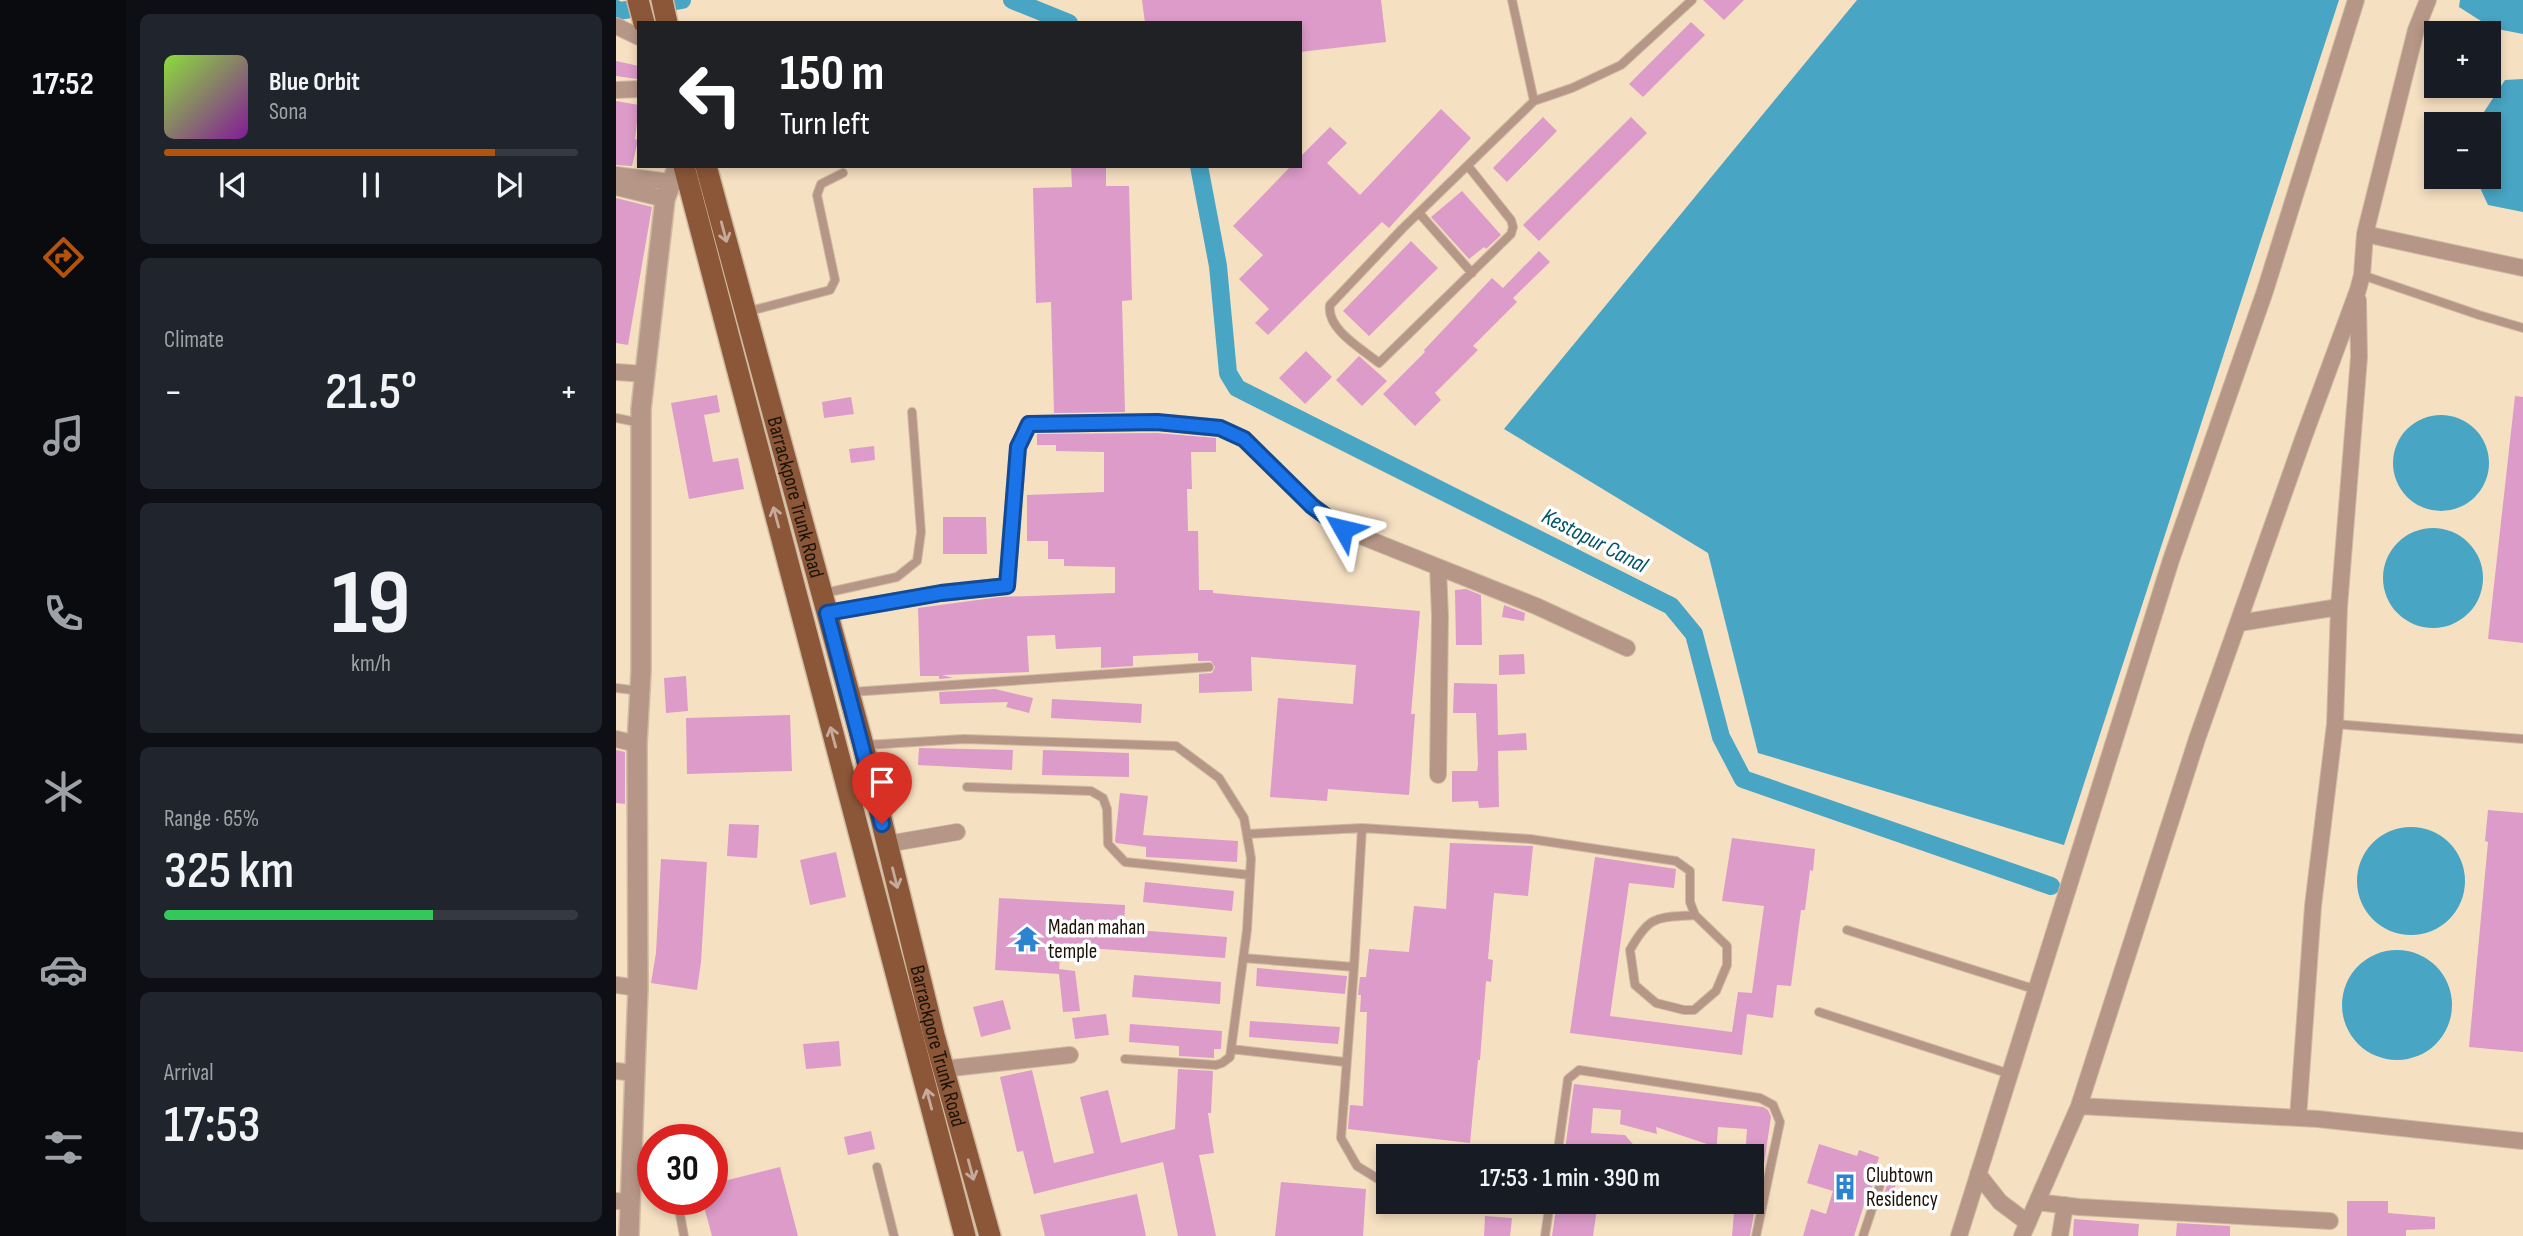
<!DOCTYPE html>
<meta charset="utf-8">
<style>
:root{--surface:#171b24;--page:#20242c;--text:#f1f3f6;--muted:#9ea1a6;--line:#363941;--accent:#b45309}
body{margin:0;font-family:"Sofia Sans Condensed",sans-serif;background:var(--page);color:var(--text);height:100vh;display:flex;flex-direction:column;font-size:26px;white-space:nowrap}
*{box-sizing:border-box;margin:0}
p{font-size:23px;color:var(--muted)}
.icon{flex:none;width:38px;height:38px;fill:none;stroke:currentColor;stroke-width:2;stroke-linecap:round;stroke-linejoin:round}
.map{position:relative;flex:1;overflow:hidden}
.drawer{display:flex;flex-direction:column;gap:14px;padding:14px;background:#0d0f14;width:490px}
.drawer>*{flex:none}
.top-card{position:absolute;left:21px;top:21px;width:665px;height:147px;border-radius:0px;box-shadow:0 4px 10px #0003;background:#202124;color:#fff;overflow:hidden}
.controls{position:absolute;left:1808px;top:21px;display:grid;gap:14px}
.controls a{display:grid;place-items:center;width:77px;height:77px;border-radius:0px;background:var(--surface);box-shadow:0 4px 10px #0003;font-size:35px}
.speed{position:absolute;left:21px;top:1124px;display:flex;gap:14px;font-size:35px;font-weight:700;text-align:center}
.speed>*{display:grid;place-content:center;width:91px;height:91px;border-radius:50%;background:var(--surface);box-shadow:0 4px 10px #0003;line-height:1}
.speed .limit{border:10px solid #d22;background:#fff;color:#111}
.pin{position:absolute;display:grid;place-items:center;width:60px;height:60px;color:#fff;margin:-72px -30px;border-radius:50% 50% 50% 0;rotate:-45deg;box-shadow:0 0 7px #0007}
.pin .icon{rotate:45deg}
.me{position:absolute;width:77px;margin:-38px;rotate:307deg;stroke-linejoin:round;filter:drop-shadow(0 0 5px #0008)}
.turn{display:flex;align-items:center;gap:24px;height:147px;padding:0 28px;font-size:32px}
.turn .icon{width:91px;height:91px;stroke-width:2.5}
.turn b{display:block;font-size:49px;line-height:60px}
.big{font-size:52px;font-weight:600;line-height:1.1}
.drawer .tile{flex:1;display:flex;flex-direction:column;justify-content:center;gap:10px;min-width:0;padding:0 24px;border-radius:10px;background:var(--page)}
.drawer .dial{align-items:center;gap:0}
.dial b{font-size:91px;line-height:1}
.song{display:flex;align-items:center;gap:21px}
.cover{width:84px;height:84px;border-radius:10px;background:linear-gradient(135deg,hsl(90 70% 55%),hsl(290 70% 35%))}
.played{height:7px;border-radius:4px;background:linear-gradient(90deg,var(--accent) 80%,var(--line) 80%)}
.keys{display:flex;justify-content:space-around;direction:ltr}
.heat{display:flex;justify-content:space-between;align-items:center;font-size:38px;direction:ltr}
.charge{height:10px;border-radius:5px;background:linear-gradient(90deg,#34c759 65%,var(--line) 0)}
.trip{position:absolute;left:760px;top:1144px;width:388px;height:70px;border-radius:0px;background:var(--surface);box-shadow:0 4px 10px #0003;font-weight:600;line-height:70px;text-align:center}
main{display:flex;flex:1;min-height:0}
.tabs{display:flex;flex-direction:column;width:126px;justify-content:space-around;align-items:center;background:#090b0e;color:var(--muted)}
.tabs .icon{width:49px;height:49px}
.tabs .on{color:var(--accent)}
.tabs b{font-size:32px;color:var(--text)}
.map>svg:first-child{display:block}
</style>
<main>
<nav class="tabs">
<b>17:52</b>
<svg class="icon on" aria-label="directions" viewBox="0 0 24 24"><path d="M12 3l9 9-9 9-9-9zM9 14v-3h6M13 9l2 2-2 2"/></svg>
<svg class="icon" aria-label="music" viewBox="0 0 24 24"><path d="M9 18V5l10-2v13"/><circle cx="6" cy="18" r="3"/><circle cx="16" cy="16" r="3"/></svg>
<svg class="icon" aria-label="phone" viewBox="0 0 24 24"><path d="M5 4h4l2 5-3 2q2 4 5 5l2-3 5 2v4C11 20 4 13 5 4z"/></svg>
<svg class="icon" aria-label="climate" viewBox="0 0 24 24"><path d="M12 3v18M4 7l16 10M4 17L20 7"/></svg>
<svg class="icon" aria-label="car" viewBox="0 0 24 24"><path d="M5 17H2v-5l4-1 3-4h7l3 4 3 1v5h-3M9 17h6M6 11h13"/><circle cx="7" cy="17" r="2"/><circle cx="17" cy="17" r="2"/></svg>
<svg class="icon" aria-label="filters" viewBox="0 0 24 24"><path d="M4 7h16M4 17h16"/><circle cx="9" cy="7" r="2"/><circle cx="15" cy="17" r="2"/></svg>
</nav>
<section class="drawer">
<div class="tile">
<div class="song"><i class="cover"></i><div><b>Blue Orbit</b><p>Sona</p></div></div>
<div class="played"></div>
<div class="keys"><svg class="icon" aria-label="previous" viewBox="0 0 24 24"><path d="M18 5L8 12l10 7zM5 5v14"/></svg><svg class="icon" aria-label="pause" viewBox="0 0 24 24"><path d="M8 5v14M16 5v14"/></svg><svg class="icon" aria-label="next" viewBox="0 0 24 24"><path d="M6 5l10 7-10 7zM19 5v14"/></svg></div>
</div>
<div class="tile"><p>Climate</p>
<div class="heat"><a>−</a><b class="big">21.5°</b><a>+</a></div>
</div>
<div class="tile dial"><b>19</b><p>km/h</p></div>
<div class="tile"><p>Range · 65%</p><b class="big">325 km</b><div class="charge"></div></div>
<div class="tile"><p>Arrival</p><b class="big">17:53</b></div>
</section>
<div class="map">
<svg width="1907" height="1236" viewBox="0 0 1907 1236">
<rect width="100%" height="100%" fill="#f6e0c2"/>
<path fill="#48a5c3" d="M 1241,0 L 1723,0 L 1448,845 L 1142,753 L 1092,553 L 888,429 Z
M 1844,0 L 1907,0 L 1907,34 L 1876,28 L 1843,7 Z
M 1907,79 L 1907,212 L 1872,205 L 1859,177 L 1872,177 L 1872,124 L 1860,124 L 1889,80 Z
M1777 463a48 48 0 1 1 96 0a48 48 0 1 1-96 0Z
M1767 578a50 50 0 1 1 100 0a50 50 0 1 1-100 0Z
M1741 881a54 54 0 1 1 108 0a54 54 0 1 1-108 0Z
M1726 1005a55 55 0 1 1 110 0a55 55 0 1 1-110 0Z"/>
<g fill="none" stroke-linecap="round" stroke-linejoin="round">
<path stroke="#48a5c3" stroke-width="18" d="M 396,0 L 453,23
M 0,9 L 4,11 L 66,0
M 583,166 L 602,266 L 612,373 L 621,388 L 1055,606 L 1078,634 L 1105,737 L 1127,779 L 1435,886"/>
</g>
<path fill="#dc9bc8" d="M 526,0 L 765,0 L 770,42 L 684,52 L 684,23 L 529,23 Z
M 1087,0 L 1128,0 L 1108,20 Z
M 1075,22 L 1089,35 L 1027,97 L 1013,84 Z
M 0,61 L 23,66 L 21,79 L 0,76 Z
M 0,101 L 23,105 L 19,139 L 22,140 L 16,166 L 0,165 Z
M 825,109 L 855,138 L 773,228 L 766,222 L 652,335 L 639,323 L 653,309 L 623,279 L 647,255 L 617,226 L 675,166 L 684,166 L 684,157 L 714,127 L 731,143 L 711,163 L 744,195 Z
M 927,117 L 941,131 L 891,182 L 877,168 Z
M 1015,117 L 1031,133 L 923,241 L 907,225 Z
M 455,166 L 490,166 L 490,186 L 513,186 L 516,300 L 506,301 L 509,412 L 438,413 L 435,302 L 420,303 L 417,188 L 456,187 Z
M 846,191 L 885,235 L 870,249 L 868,247 L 853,259 L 815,217 Z
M 0,198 L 36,207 L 12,345 L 0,343 Z
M 795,241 L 822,268 L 753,336 L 727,311 Z
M 923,251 L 934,262 L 897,298 L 901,302 L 857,346 L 862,350 L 819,393 L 825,400 L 799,426 L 767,394 L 809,352 L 808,350 L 876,278 L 887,288 Z
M 690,351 L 716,377 L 689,404 L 663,378 Z
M 743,356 L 771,381 L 746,406 L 720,380 Z
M 101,395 L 104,412 L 88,415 L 97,462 L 122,458 L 128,489 L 73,499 L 55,403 Z
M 1899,396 L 1907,397 L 1907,643 L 1872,639 Z
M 235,397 L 238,414 L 208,418 L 206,402 Z
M 541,433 L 600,438 L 600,452 L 575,452 L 576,489 L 571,489 L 572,531 L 582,531 L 583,590 L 597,590 L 597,593 L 804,611 L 795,714 L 799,714 L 793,795 L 712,789 L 711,801 L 654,797 L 662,698 L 737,704 L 740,665 L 635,657 L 636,691 L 583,693 L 583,674 L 596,673 L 599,667 L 595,661 L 582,661 L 582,653 L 517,656 L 517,666 L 485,668 L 485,647 L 440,649 L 439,635 L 411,636 L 413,672 L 326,675 L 337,678 L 323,679 L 323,676 L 304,676 L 302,608 L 384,597 L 499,593 L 499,567 L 448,566 L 448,559 L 432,559 L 432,541 L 411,541 L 411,495 L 488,492 L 488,452 L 440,451 L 440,445 L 421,445 L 421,434 Z
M 258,446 L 259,460 L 235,463 L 233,449 Z
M 327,517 L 370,517 L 371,554 L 327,554 Z
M 850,589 L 865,595 L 866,645 L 840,645 L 839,590 Z
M 888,605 L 909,613 L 908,621 L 886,617 Z
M 908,654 L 909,674 L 883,675 L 883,655 Z
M 70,676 L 72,711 L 50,713 L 48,678 Z
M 838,683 L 881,684 L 882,735 L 910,733 L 911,750 L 882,751 L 883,807 L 863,808 L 862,801 L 836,802 L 836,771 L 861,771 L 862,764 L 860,713 L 837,713 Z
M 379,689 L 417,698 L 413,713 L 390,707 L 392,702 L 324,704 L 323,692 Z
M 436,699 L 526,704 L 525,723 L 435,718 Z
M 174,715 L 176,771 L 71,774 L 70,718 Z
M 303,748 L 397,750 L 396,770 L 302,765 Z
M 0,750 L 9,752 L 9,804 L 0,803 Z
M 427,750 L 513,753 L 513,777 L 426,775 Z
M 504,793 L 532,796 L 527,835 L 622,841 L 621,862 L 530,857 L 530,847 L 500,843 L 499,841 Z
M 1872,810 L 1907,813 L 1907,1052 L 1853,1047 L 1872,842 L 1869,841 Z
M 113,824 L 143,825 L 141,858 L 111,856 Z
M 1116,838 L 1199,849 L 1197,871 L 1194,870 L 1189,910 L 1185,910 L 1175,986 L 1161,985 L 1157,1018 L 1131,1014 L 1126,1055 L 954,1033 L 979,857 L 1060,869 L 1058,888 L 1013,883 L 994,1016 L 1116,1032 L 1122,992 L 1136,993 L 1148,906 L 1106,901 Z
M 834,843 L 917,846 L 912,896 L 878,893 L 872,959 L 877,960 L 875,982 L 870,981 L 864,1060 L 862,1060 L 854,1143 L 732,1129 L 734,1105 L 747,1106 L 751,1012 L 744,1012 L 745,995 L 742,995 L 744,977 L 750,977 L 753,949 L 793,952 L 798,906 L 830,909 Z
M 220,852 L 230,897 L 194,905 L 184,860 Z
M 45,859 L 91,862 L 85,962 L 81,990 L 35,983 L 40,953 Z
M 529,882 L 618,891 L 616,911 L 527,902 Z
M 383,898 L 509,905 L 508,929 L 611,937 L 609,958 L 445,946 L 443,969 L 459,971 L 464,1011 L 447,1012 L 443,974 L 379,970 Z
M 641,968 L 731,976 L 729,994 L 640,986 Z
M 518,975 L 605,982 L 604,1004 L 516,997 Z
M 387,1000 L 395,1029 L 365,1037 L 357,1007 Z
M 490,1014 L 493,1035 L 459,1039 L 456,1018 Z
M 634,1021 L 724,1027 L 722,1044 L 633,1037 Z
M 514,1024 L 606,1031 L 605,1049 L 598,1049 L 598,1058 L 563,1056 L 563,1046 L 513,1042 Z
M 223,1041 L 225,1066 L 190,1069 L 187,1044 Z
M 562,1069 L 597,1071 L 595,1113 L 592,1113 L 598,1153 L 583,1155 L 600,1236 L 562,1236 L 547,1162 L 418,1194 L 407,1151 L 401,1152 L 384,1077 L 416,1070 L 438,1163 L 478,1153 L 464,1097 L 492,1090 L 505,1143 L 559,1129 Z
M 958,1084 L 1147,1107 L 1152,1110 L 1155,1117 L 1147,1170 L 1136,1166 L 1136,1157 L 1129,1157 L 1131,1129 L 1102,1127 L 1100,1157 L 1079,1157 L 1091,1144 L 1040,1127 L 1041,1134 L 1004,1124 L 1005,1110 L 977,1108 L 975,1133 L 1009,1135 L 1028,1157 L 948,1157 Z
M 255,1131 L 259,1149 L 232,1155 L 228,1137 Z
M 1203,1144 L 1241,1156 L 1243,1150 L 1263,1157 L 1259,1171 L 1261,1172 L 1255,1190 L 1253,1189 L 1238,1236 L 1187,1236 L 1195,1209 L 1210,1214 L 1217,1191 L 1191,1183 Z
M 164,1167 L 182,1236 L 96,1236 L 86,1199 L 96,1199 L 96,1184 Z
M 1274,1176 L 1282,1178 L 1276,1196 L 1268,1194 Z
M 665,1182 L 750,1189 L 747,1236 L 659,1236 Z
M 521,1194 L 530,1236 L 429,1236 L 424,1215 Z
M 1731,1201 L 1772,1201 L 1772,1213 L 1819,1217 L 1819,1229 L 1790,1230 L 1790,1236 L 1731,1236 Z
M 941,1202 L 982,1202 L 977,1236 L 936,1236 Z
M 1119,1202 L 1140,1202 L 1134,1236 L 1116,1236 Z
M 869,1216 L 896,1218 L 894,1236 L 868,1236 Z
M 1458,1219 L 1523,1224 L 1522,1236 L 1457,1236 Z
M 1561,1223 L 1614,1226 L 1614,1236 L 1560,1236 Z"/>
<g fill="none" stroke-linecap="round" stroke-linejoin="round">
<g stroke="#cfbba1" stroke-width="10">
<path id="service" d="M 896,0 L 918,101
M 852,166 L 895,220 L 897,227 L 895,234 L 763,363 C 746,349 710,329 714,305 L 786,229 L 918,101 L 956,88 L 1005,65 L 1076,0
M 803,213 L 856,273
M 1746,275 L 1863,315 L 1907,328
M 130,312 L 214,290 L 219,280 L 201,195 L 205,184 L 227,173
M 0,418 L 25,423
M 209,593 L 281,577 L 301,561 L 305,532 L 296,412
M 0,688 L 24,691
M 236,692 L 593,667
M 1719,724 L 1907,739
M 250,745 L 348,739 L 560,746 L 603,778 L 628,818 L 635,858 L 631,930 L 614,1057 L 606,1063 L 600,1065 L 509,1059
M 351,787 L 475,791 L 487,798 L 491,809 L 492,844 L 509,862 L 634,875
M 746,828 L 738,967 L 725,1138 L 741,1166 L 772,1185
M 631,834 L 746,828 L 914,839 L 1060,861 L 1074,871 L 1074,902 L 1079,915 L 1111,946 L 1111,965 L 1100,991 L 1078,1010 L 1068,1010 L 1040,1003 L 1019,985 L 1014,950 C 1034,914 1041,918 1079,915
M 1231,930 L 1421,990
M 627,958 L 738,967
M 1203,1012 L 1394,1074
M 615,1049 L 729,1062
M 941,1157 L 952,1079 L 963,1070 L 1144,1098 L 1157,1105 L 1164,1122 L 1140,1236
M 261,1167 L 278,1236
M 63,1209 L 68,1236
M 929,1236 L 934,1202
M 1247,1236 L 1268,1173"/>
</g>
<g stroke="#cfbba1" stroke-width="18">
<path id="minor" d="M 0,26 L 23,37
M 0,90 L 23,89
M 0,175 L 54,182
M 0,187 L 49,199
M 1749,234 L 1907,268
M 0,372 L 28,374
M 211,613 L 325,593 L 391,586 L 402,447 L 413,424 L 541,422 L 604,428 L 628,439 L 696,506 L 727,529 L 920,606 L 1011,648
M 1623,623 L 1723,607
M 0,739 L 21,744
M 822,775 L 824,616 L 822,567
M 271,844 L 341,832
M 0,985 L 22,988
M 327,1069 L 454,1055
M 0,1071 L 19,1073
M 1463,1106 L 1702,1119 L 1907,1141
M 1682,1118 L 1697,906 L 1719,724 L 1723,607 L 1743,357 L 1742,300
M 1362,1174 L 1384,1202 L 1412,1223
M 0,1201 L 14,1202
M 1421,1202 L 1463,1207 L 1714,1221
M 1343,1236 L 1555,560 L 1649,291 L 1740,0
M 1406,1236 L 1463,1106 L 1581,739 L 1687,439 L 1742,290 L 1746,275 L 1749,234 L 1800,30 L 1812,0
M 1444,1236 L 1449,1205"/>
</g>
<g stroke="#cfbba1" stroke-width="22">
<path id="tertiary" d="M 13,1236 L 22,988 L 21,744 L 25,671 L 25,409 L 49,199 L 62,166"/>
</g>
<g stroke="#cfbba1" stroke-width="24">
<g id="primary">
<path d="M 22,0 L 28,23"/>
<path d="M 46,0 L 51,23"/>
<path d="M 68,166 L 349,1236"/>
<path id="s1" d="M 90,166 L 247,745 L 318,1035 L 374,1236"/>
</g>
</g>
<use href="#service" stroke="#b69787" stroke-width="8"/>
<use href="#minor" stroke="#b69787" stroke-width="16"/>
<use href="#tertiary" stroke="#b69787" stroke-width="19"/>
<use href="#primary" stroke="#8c5739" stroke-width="21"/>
</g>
<defs><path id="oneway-shaft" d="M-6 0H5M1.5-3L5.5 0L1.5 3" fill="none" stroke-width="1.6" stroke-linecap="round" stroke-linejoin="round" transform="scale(1.75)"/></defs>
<g stroke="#c6ab9c">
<use href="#oneway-shaft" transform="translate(108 232) rotate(75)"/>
<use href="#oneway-shaft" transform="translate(160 517) rotate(-105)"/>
<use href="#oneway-shaft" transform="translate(217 737) rotate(-105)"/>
<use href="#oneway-shaft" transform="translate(279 878) rotate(76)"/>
<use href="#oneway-shaft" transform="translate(313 1099) rotate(-105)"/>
<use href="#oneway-shaft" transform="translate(355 1170) rotate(75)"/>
</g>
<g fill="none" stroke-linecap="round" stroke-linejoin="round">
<g stroke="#114b97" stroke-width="18">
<path id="route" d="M 266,824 L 211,613 L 325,593 L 391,586 L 402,447 L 413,424 L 541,422 L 604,428 L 628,439 L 696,506 L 727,529"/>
</g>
<use href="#route" stroke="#1a73e8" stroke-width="12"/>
</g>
<defs>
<g id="temple-bare" transform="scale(2.1)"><path d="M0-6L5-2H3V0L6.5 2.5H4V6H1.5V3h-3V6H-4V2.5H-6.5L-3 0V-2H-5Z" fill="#2c84d1" stroke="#fff" stroke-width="2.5" paint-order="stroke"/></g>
<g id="building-bare" transform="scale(2.1)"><path d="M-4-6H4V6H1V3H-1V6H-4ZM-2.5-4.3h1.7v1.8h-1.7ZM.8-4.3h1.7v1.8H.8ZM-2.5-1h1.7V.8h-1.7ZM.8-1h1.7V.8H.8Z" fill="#2c84d1" stroke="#fff" stroke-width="2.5" paint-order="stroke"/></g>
</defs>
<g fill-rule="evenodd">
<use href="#temple-bare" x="411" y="939"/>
<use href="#building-bare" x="1229" y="1187"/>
</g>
<g text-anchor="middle" stroke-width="7" stroke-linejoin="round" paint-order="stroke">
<g font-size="21" fill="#1b1308" stroke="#fff">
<text dy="7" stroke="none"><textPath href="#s1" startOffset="343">Barrackpore Trunk Road</textPath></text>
<text dy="7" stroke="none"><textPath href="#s1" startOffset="910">Barrackpore Trunk Road</textPath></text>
</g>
<g font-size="21" fill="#1b1308" stroke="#fff" text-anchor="start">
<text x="432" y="934">Madan mahan<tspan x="432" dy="24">temple</tspan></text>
<text x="1250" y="1182">Clubtown<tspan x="1250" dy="24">Residency</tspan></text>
</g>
<g font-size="23" font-style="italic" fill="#005368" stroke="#fff">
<text transform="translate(979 540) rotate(27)" y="8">Kestopur Canal</text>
</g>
</g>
</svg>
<div class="controls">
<a>+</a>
<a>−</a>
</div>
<div class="speed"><div class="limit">30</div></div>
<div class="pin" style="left:266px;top:824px;background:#d93025"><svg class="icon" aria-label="arrive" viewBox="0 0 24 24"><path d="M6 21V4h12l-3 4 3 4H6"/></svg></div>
<svg class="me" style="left:727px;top:529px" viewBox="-20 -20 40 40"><path d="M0-17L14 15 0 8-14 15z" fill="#1a73e8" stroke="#fff" stroke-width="4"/></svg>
<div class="trip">17:53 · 1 min · 390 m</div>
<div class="top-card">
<div class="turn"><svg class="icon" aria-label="left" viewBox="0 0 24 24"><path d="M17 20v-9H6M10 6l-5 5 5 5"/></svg><div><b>150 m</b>Turn left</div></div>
</div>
</div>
</main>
